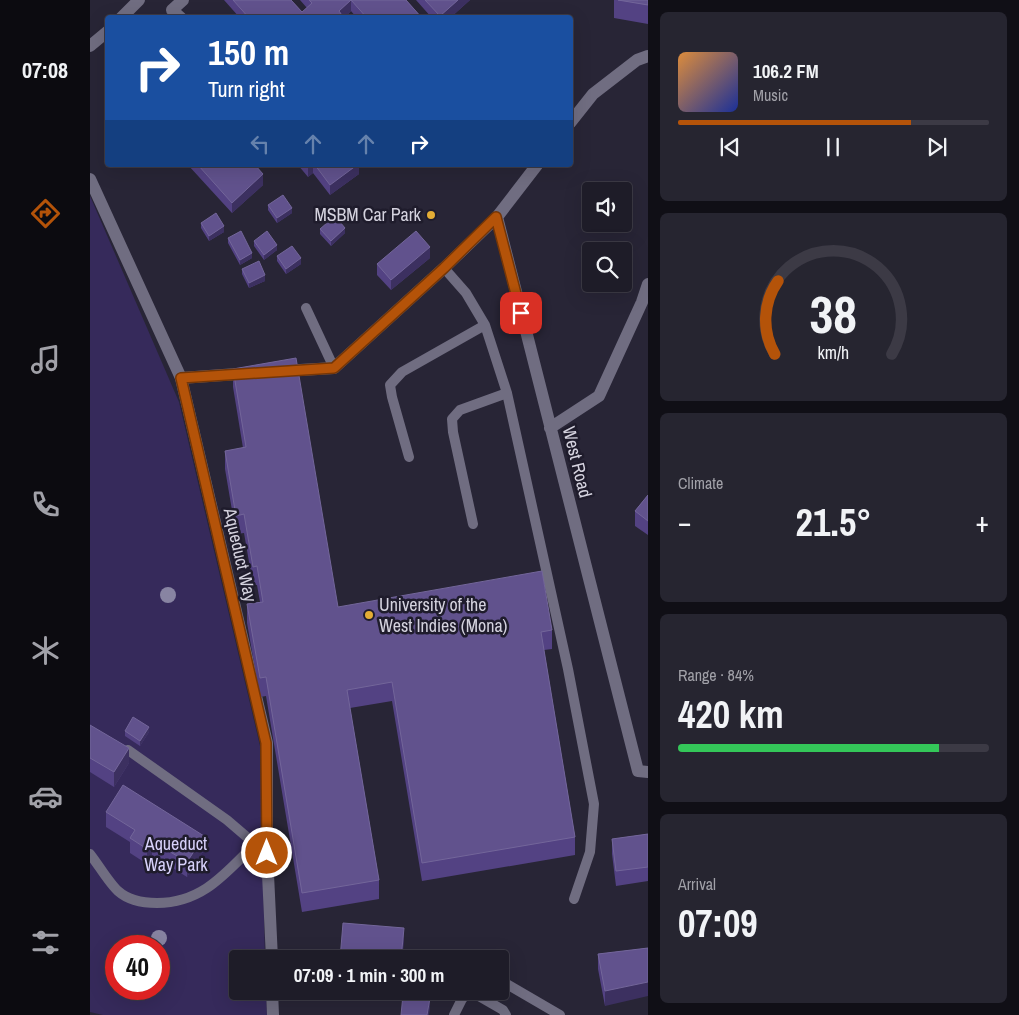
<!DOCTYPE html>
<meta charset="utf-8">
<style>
:root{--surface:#1e1c28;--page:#262530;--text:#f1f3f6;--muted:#a1a1a8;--line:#3c3a45;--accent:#b45309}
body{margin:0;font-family:"Archivo Narrow",sans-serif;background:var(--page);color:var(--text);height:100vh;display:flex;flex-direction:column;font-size:19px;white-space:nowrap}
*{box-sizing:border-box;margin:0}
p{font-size:16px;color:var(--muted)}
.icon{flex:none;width:28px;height:28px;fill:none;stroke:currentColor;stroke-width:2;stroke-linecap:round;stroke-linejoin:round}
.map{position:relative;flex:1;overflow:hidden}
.sheet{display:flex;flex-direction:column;gap:12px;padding:12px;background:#100f16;width:371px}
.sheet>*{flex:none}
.banner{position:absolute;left:15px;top:15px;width:468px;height:152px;border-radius:5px;box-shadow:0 5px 20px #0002,0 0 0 1px var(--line);background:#1a4fa0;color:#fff;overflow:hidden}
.buttons{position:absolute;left:492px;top:182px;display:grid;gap:10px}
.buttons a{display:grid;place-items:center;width:50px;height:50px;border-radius:5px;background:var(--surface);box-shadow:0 5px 20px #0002,0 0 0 1px var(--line);font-size:25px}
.speed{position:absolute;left:15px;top:935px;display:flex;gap:10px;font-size:25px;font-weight:700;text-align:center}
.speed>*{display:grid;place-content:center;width:65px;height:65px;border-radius:50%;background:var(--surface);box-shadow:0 5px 20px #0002,0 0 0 1px var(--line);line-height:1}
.speed .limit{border:8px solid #d22;background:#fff;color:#111}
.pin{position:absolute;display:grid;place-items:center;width:42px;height:42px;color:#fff;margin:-21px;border-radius:10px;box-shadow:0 2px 8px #0006}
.me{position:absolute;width:55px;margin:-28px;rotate:0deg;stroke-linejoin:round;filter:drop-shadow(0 0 4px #0008)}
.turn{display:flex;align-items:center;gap:18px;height:105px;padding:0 20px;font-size:22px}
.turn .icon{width:65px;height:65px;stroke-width:2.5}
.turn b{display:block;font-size:35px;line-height:42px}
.lanes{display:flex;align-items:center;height:48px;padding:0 20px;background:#0003;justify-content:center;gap:25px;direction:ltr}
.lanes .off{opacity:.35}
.big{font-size:38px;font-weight:800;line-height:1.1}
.sheet .widget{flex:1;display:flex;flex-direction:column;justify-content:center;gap:8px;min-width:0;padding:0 18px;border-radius:8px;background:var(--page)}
.sheet .dial{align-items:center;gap:0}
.dial svg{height:130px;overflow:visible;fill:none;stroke:var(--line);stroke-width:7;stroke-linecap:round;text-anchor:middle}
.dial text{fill:var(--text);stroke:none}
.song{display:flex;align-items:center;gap:15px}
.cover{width:60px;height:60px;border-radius:8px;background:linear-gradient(135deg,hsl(30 70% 55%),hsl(230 70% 35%))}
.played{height:5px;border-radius:2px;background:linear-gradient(90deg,var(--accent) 75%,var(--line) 75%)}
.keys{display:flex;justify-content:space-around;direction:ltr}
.heat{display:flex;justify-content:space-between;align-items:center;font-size:28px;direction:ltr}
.charge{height:8px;border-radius:4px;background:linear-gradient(90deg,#34c759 84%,var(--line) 0)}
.trip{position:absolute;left:139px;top:950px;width:280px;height:50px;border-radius:5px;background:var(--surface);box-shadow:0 5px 20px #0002,0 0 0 1px var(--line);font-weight:800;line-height:50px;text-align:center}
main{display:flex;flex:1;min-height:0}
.dock{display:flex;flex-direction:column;width:90px;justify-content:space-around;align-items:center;background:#0c0b10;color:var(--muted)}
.dock .icon{width:35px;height:35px}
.dock .selected{color:var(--accent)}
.dock b{font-size:22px;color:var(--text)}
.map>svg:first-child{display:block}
</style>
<main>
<nav class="dock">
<b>07:08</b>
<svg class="icon selected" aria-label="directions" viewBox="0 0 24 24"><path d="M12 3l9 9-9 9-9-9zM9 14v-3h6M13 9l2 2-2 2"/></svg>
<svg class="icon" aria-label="music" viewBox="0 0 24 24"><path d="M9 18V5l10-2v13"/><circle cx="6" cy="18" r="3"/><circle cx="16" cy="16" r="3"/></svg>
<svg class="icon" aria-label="phone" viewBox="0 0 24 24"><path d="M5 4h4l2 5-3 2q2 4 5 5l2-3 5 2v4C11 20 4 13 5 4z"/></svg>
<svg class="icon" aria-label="climate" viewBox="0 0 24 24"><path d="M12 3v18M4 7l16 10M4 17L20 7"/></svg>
<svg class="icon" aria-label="car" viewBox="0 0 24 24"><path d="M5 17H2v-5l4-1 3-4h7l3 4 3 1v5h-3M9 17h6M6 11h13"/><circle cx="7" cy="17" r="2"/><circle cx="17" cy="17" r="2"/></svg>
<svg class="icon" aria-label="filters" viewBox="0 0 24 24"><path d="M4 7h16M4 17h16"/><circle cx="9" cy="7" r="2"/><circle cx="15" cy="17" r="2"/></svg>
</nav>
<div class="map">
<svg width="558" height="1015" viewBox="0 0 558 1015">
<rect width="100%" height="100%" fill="#282536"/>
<path fill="#362a5b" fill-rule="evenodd" d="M 0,196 L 89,402 L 170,746 L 175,959 L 148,959 L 148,991 L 176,991 L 177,1015 L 13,1015 L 0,1012 ZM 26,946 L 69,946 L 69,989 L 26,989 Z"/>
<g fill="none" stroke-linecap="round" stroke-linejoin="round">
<path stroke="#706d81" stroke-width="10" d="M 354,268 L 376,293 L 395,325 L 417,393 L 478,669 L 504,804 L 500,852 L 484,899
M 216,308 L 244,368
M 319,457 L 302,397 L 300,385 L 312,372 L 395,325
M 383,524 L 363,432 L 362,419 L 370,410 L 417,393
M 38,750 L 137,820 L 165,844
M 0,854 C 8,864 19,883 28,891 C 38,900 53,903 67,903 C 112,903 135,874 165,844 L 177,853
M 410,980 L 470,1015
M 364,1015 L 372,999 L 380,991 L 413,1010 L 416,1015"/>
<path stroke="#706d81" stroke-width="12" d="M 91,18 L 82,10 L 93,0"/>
<path stroke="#706d81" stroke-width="12" d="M 480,123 L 503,94 L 547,60 L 558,56
M 407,217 L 548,771 L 558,772
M 193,371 L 244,368 L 354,268 L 407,217 L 447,165
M 91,378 L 161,373
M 460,428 L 509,396 L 552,302 L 558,284"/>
<path stroke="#706d81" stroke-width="12" d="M 31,18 L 49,0
M 0,46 L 18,31
M 0,179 L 91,378 L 177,743 L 177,853 L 182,959
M 182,991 L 183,1015"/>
</g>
<g fill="#8884a2">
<circle cx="78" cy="595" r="8"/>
<circle cx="69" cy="938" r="8"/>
</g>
<path fill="#534283" d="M 134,0 L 201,0 L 212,12 L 217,8 L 210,0 L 316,0 L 332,18 L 267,18 L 261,11 L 254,18 L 150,18 Z
M 326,0 L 380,0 L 360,18 L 342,18 Z
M 524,0 L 558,0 L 558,24 L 524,18 Z
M 98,165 L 165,165 L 173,185 L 142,213 Z
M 208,165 L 269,165 L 269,174 L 240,195 L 223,173 L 218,177 Z
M 178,205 L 202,213 L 187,223 L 178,210 Z
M 111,223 L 134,232 L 119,241 L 111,228 Z
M 230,229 L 255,233 L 241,246 L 230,234 Z
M 138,238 L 162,258 L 150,265 L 138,243 Z
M 164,241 L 187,250 L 174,260 L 164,246 Z
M 187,256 L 211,264 L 196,274 L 187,261 Z
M 340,258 L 301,290 L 287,275 L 287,264 Z
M 152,269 L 175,281 L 159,288 L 152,274 Z
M 143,369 L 248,607 L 462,630 L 462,649 L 454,650 L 485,837 L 485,855 L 332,881 L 302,701 L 260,708 L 289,880 L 289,899 L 212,912 L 176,696 L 170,697 L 157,623 L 157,604 L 170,602 L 167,585 L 163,585 L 154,533 L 146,534 L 135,469 L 135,451 L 153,448 L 143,387 Z
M 558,495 L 558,535 L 545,526 L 545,511 Z
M 0,725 L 39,763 L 24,787 L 0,772 Z
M 35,731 L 59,732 L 50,746 L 35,736 Z
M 16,812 L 114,850 L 97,877 L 62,855 L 57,864 L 40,853 L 40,842 L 16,827 Z
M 558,834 L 558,881 L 526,886 L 522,854 L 522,839 Z
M 558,948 L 515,1006 L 508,969 L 508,954 Z"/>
<path fill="#3c3060" d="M 261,0 L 261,11 L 254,18 L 249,11 Z
M 368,0 L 380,0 L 360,18 L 350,18 L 350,16 Z
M 220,165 L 223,165 L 223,173 L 218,177 L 218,167 Z
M 267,165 L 269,165 L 269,174 L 240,195 L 240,185 Z
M 173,174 L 173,185 L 142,213 L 142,203 Z
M 202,208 L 202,213 L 187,223 L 187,218 Z
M 134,226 L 134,232 L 119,241 L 119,236 Z
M 255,228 L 255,233 L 241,246 L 241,241 Z
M 187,245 L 187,250 L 174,260 L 174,255 Z
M 340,247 L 340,258 L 301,290 L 301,280 Z
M 162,253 L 162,258 L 150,265 L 150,260 Z
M 211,258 L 211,264 L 196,274 L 196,269 Z
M 175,275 L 175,281 L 159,288 L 159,283 Z
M 59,727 L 59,732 L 50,746 L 50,741 Z
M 39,748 L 39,763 L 24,787 L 24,772 Z
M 114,836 L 114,850 L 97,877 L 97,862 Z
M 62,841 L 62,855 L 57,864 L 57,849 Z
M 314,928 L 314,943 L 312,959 L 311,959 Z
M 558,982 L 558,996 L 515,1006 L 515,991 Z
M 340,998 L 340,1008 L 339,1015 L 337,1015 Z"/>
<path fill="#61528d" stroke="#73669a" d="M 143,0 L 201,0 L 212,12 L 222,3 L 219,0 L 316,0 L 332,18 L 277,18 L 261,0 L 249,11 L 254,18 L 159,18 Z
M 335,0 L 368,0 L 350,16 Z
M 528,0 L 558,0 L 558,5 Z
M 108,165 L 165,165 L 173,174 L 142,203 Z
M 225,165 L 267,165 L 240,185 Z
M 193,195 L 202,208 L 187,218 L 178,205 Z
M 126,213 L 134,226 L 119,236 L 111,223 Z
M 245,216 L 255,228 L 241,241 L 230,229 Z
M 151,231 L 162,253 L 150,260 L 138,238 Z
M 177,231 L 187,245 L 174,255 L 164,241 Z
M 326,231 L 340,247 L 301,280 L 287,264 Z
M 202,246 L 211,258 L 196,269 L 187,256 Z
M 169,261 L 175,275 L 159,283 L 152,269 Z
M 206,358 L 248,607 L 452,571 L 462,630 L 451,632 L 485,837 L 332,863 L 302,682 L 257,690 L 289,880 L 212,893 L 176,677 L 170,678 L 157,604 L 173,602 L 167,566 L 163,567 L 154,514 L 146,516 L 135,451 L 156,447 L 143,369 Z
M 558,495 L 558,521 L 545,511 Z
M 43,717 L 59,727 L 50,741 L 35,731 Z
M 0,725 L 39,748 L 24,772 L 0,758 Z
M 33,785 L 114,836 L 97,862 L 62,841 L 57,849 L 40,838 L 45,830 L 16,812 Z
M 558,834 L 558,867 L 526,871 L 522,839 Z
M 253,923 L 314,928 L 311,959 L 250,959 Z
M 558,948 L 558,982 L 515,991 L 508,954 Z
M 313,995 L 340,998 L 337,1015 L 311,1015 Z"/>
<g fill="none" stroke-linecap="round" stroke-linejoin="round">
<g stroke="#753606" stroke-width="12">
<path id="route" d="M 177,853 L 176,743 L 91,378 L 244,368 L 354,268 L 406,217 L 431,313"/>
</g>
<use href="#route" stroke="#b45309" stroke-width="9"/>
</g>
<g fill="#e4ad35" stroke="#1f1c2c" stroke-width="2">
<circle cx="341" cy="215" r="5"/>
<circle cx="279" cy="615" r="5"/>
</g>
<g text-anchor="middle" stroke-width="5" stroke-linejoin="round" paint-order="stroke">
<g font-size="18" fill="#d5d3df" stroke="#1f1c2c" text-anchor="end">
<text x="331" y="221">MSBM Car Park</text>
<text x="289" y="611" text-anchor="start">University of the<tspan x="289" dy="21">West Indies (Mona)</tspan></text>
</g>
<g font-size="18" fill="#d5d3df" stroke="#1f1c2c">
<text transform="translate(487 462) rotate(76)" y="6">West Road</text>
<text transform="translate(150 555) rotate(77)" y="6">Aqueduct Way</text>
</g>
<g font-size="18" fill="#d7d1fa" stroke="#1f1c2c">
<text x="86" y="850">Aqueduct<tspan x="86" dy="21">Way Park</tspan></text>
</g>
</g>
</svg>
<div class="buttons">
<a><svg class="icon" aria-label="sound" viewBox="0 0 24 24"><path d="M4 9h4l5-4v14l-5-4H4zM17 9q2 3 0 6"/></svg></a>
<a><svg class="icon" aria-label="search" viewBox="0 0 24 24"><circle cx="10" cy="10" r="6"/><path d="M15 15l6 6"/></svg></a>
</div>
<div class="speed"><div class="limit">40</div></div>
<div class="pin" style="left:431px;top:313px;background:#d93025"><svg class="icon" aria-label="arrive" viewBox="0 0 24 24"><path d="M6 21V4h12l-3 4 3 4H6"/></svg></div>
<svg class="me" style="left:177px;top:853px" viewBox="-20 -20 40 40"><circle r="17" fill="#b45309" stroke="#fff" stroke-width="3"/><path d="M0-11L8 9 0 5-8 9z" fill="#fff"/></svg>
<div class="trip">07:09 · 1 min · 300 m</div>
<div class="banner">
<div class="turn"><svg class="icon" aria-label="right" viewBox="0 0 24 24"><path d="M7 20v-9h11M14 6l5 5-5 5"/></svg><div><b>150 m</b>Turn right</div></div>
<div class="lanes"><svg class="icon off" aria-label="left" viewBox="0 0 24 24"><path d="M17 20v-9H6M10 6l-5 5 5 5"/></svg><svg class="icon off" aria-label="ahead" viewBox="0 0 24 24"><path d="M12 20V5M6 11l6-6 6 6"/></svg><svg class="icon off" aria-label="ahead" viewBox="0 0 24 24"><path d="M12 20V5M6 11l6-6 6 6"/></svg><svg class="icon" aria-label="right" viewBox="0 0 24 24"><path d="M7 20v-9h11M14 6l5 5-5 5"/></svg></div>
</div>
</div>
<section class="sheet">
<div class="widget">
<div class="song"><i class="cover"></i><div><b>106.2 FM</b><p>Music</p></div></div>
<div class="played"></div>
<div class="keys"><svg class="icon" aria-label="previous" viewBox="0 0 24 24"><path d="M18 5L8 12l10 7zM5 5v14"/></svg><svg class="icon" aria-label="pause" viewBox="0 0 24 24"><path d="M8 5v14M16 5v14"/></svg><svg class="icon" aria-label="next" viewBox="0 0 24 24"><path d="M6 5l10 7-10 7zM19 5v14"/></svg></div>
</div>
<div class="widget dial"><svg viewBox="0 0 100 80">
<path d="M14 69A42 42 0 1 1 86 69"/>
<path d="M14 69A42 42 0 0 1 16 24" stroke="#b45309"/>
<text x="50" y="56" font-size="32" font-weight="700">38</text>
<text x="50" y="72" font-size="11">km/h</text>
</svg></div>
<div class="widget"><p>Climate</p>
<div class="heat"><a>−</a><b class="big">21.5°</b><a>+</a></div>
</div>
<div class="widget"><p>Range · 84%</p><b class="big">420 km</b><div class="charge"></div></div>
<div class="widget"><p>Arrival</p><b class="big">07:09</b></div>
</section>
</main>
